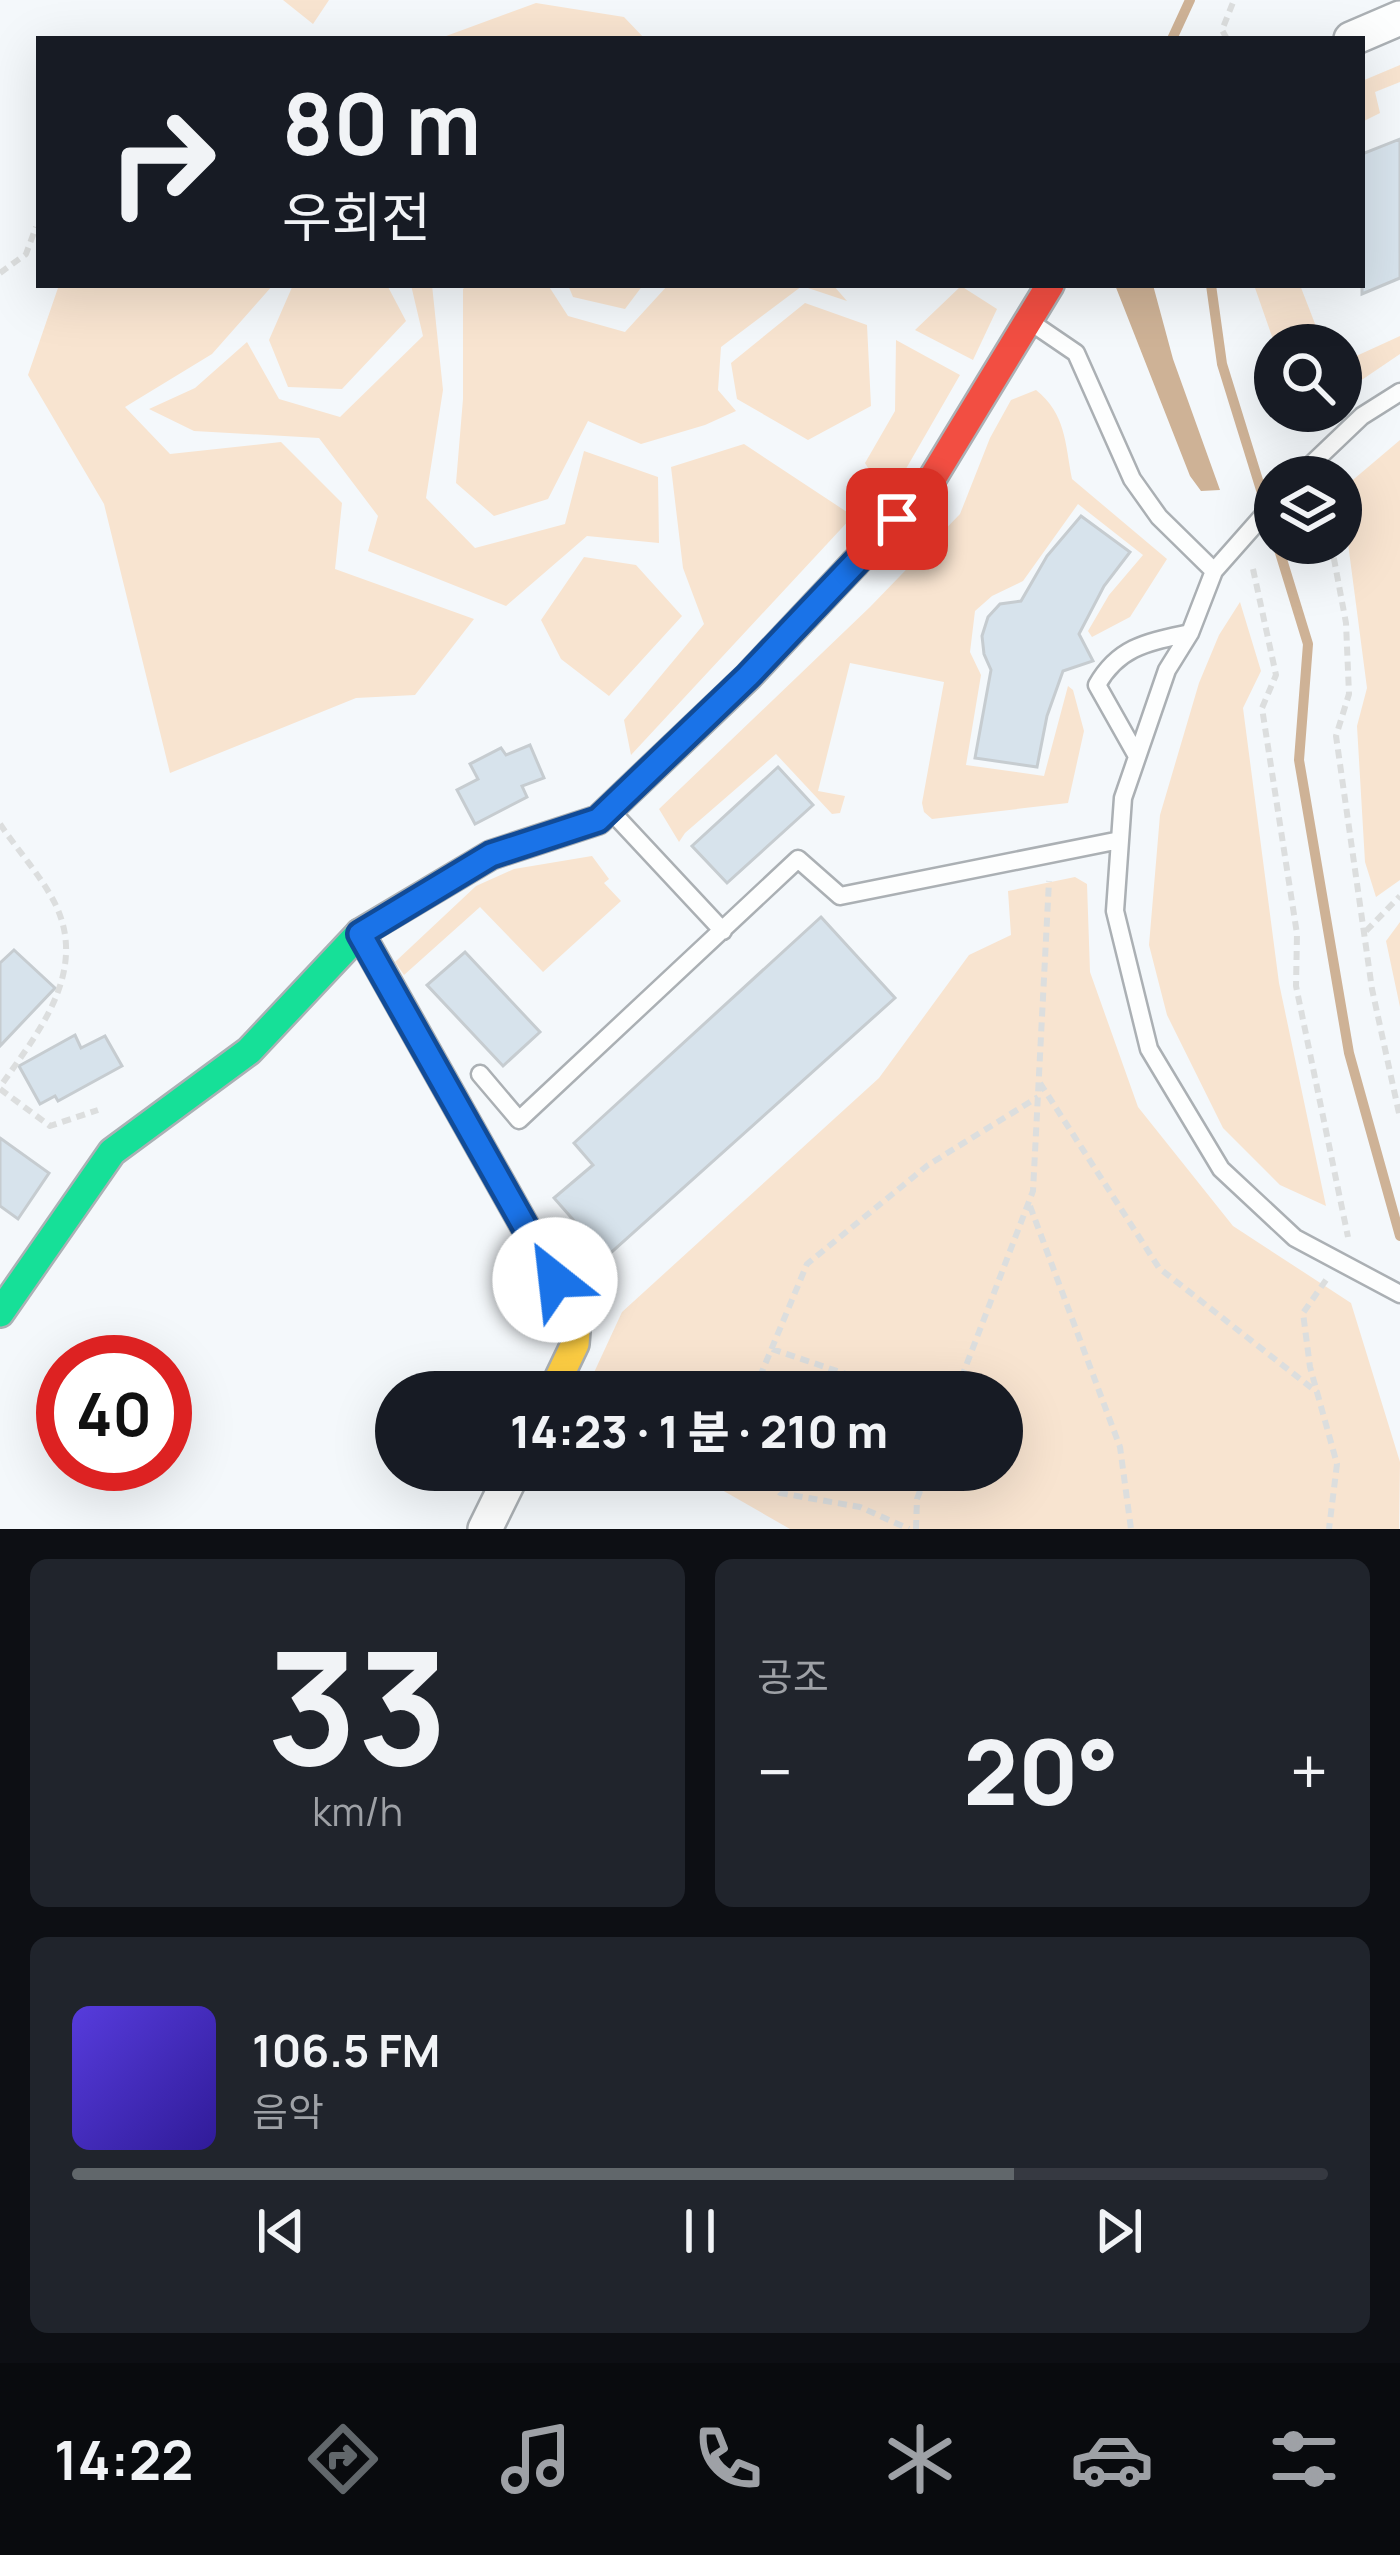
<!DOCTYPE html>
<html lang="ko">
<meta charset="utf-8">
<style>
:root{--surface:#171b24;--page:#20242c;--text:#f1f3f6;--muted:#9ea1a6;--line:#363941;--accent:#61676b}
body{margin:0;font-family:Manrope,"Noto Sans KR",sans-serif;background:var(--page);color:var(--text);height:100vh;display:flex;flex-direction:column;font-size:45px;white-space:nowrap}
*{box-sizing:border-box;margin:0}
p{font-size:39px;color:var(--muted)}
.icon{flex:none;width:66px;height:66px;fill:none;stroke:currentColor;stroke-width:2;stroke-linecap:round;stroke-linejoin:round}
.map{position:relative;height:1529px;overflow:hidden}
.sheet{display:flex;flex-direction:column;gap:30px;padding:30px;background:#0d0f14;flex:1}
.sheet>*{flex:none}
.guide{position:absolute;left:36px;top:36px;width:1329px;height:252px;border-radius:0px;box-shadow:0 12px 48px #0002;background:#171b24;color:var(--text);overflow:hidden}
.tools{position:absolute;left:1254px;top:324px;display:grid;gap:24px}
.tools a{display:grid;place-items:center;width:108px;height:108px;border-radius:50%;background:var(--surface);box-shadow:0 12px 48px #0002;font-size:60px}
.speed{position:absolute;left:36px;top:1335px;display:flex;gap:24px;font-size:60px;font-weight:700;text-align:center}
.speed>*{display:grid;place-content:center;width:156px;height:156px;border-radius:50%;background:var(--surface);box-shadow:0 12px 48px #0002;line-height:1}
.speed .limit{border:18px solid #d22;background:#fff;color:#111}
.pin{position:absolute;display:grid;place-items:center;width:102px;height:102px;color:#fff;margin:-51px;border-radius:24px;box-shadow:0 6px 18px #0006}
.me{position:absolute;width:132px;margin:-66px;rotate:331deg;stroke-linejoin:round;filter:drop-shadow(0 0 9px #0008)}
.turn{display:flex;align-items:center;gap:42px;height:252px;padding:0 48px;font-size:54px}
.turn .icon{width:156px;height:156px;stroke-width:2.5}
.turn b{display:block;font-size:84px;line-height:102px}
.big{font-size:90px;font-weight:800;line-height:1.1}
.sheet .card{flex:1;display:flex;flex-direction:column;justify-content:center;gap:18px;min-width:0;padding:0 42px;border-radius:18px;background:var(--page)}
.sheet .dial{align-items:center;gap:0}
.dial b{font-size:156px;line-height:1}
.song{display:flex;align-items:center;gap:36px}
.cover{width:144px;height:144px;border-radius:18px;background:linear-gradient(135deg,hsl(250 70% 55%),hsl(250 70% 35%))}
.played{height:12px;border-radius:6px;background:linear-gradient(90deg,var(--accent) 75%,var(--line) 75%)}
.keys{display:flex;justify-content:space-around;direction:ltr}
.heat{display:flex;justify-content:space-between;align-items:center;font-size:66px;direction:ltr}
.sheet .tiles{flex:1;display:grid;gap:30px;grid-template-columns:1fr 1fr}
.card:last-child{grid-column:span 2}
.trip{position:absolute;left:375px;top:1371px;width:648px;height:120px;border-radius:60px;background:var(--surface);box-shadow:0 12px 48px #0002;font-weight:800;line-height:120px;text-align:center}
.tab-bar{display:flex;height:192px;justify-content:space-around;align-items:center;background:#090b0e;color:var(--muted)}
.tab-bar .icon{width:84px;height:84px}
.tab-bar .selected{color:var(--accent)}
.tab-bar b{font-size:54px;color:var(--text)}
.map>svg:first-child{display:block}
</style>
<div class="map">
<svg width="1400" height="1529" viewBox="0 0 1400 1529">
<rect width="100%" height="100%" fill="#f4f8fb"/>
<path fill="#f8e4d0" d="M 283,0 L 329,0 L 313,24 Z
M 536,3 L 624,17 L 645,39 L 438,39 Z
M 1400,65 L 1400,82 L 1375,92 L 1380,113 L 1362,122 L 1362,81 Z
M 59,285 L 273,285 L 212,354 L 125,407 L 170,454 L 281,442 L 342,503 L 335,569 L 474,619 L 415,695 L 356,698 L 170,773 L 104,504 L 28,375 Z
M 293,285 L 387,285 L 406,321 L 342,389 L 288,387 L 269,340 Z
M 411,285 L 432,285 L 443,390 L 426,498 L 475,548 L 565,524 L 584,451 L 658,477 L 659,543 L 587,536 L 506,606 L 368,551 L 378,516 L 319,438 L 194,431 L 149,409 L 195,388 L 247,342 L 279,399 L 340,417 L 423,336 Z
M 468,285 L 548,285 L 568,316 L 625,332 L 668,285 L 833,285 L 847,301 L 802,286 L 721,347 L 718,390 L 736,411 L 705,425 L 641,444 L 588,421 L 548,499 L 494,516 L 456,483 L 463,399 L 463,289 Z
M 568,285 L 643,285 L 625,309 L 573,297 Z
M 1254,285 L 1300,285 L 1317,329 L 1289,345 L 1275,345 Z
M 961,286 L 997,309 L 973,360 L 915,330 Z
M 805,303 L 867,325 L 871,406 L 808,440 L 737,399 L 731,363 Z
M 1400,336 L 1400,354 L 1341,394 L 1341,363 Z
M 896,340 L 960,375 L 888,500 L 865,463 L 895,411 Z
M 1036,390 C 1066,414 1065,443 1072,479 L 1167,559 L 1130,617 L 1092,637 L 1088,631 L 1109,595 L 1143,555 L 1078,504 L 1023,581 L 992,596 L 975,611 L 970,652 L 981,675 L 966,765 L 1044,776 L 1068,686 L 1073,690 L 1084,731 L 1068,803 L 932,819 L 924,812 L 922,803 L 944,682 L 850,663 L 818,791 L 845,796 L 840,813 L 832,814 L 776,754 L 685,833 L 679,842 L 659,809 L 870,607 L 960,514 L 990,438 L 1011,400 Z
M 1400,440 L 1400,880 L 1376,897 L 1365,862 L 1357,726 L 1367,688 L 1341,490 Z
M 744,444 L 853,516 L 631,755 L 624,720 L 704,624 L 683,568 L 671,467 Z
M 584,557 L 636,565 L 682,616 L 609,696 L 561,659 L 541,620 Z
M 1240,602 L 1261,671 L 1243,708 L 1279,983 L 1326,1206 L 1280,1185 L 1223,1128 L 1167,1015 L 1149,945 L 1160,815 L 1199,683 L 1219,635 Z
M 592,856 L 609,879 L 604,883 L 621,901 L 543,972 L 480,907 L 404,975 L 395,962 L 476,886 L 514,869 Z
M 1075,877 L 1087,884 L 1090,972 L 1138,1107 L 1233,1226 L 1351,1303 L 1400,1462 L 1399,1529 L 790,1529 L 687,1470 L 1002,1470 L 1002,1392 L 585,1392 L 622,1312 L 879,1078 L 969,955 L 1011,935 L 1008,891 Z
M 1400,922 L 1400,1007 L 1386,941 Z"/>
<path fill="#ceb296" d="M 1115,285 L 1153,285 L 1173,359 L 1220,490 L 1201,491 L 1190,476 Z"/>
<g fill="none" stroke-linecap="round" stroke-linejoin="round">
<path stroke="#ceb296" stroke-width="10" d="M 1172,39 L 1190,0
M 1211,285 L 1222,364 L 1275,535
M 1277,543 L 1308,644 L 1299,760 L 1349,1053 L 1400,1236"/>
</g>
<path fill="#d7e3ec" stroke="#c6ccd0" stroke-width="3" d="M 1400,139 L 1400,278 L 1362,294 L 1362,154 Z
M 1081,516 L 1130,552 L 1104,586 L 1079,634 L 1093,661 L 1063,671 L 1047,716 L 1037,767 L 975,758 L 991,670 L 984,654 L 982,636 L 988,617 L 1000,604 L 1021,601 L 1047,556 Z
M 530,745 L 544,778 L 522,786 L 527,797 L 475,824 L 457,790 L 478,779 L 470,764 L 501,748 L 506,755 Z
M 778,767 L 813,805 L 727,883 L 692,846 Z
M 821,917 L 895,998 L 606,1257 L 554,1198 L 593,1165 L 574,1143 Z
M 14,950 L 55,988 L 0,1046 L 0,963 Z
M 465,952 L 540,1032 L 503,1066 L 427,985 Z
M 75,1035 L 81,1048 L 105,1036 L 122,1066 L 58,1101 L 55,1096 L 40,1104 L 19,1066 Z
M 0,1138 L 49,1173 L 18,1219 L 0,1206 Z"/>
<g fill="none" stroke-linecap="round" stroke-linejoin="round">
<g stroke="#abb0b4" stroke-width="21">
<path id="lane" d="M 1032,323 L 1076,353 L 1132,479 L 1159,517 L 1214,571
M 1298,477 L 1362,416 L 1400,392
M 1275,502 L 1214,571 L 1190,633 L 1167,670 L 1123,798 L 1115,911 L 1149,1049 L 1221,1169 L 1295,1238 L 1400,1294
M 1137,756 L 1097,685 C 1119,646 1149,642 1190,633
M 610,810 L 723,931
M 480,1074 L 519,1120 L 798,859 L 840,896 L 1120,840"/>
</g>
<g stroke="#abb0b4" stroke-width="38">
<path id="street" d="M 1351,39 L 1400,18
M 485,1529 L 514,1470"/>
</g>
<g stroke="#abb0b4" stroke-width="32">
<path id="fast" d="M 0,1313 L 112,1152 L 249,1051 L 360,933 L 491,855 L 598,820 L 748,677 L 855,563"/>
</g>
<g stroke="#abb0b4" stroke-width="32">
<path id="slow" d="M 360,933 L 577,1319 L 575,1344 L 552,1392"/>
</g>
<g stroke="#abb0b4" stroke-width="32">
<path id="jam" d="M 855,563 L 927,487 L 1050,285"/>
</g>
<path stroke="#dcdede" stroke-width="6" stroke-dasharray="9 6" stroke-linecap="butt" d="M 1227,39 L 1222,30 L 1234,0
M 0,273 L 26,254 L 36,227
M 1331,543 L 1346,623 L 1349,694 L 1336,736 L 1372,989 L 1400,1118
M 1253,569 L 1276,675 L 1262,708 L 1297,934 L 1296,986 L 1348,1237
M 0,824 C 18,851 45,880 58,910 C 86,977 35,1036 0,1087
M 1366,931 L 1400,896
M 1040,1083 L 1159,1268 L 1318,1393
M 0,1089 L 50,1126 L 98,1110
M 1030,1206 L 1120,1447 L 1131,1529
M 1326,1280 L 1303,1313 L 1310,1367 L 1337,1464 L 1329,1529
M 772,1349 L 899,1392
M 759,1392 L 761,1374 L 807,1264 L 928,1165 L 1038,1097
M 956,1392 L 1033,1191 L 1049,881
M 759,1470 L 780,1493 L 860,1507 L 909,1529
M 916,1529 L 917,1499 L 928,1470"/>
<use href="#lane" stroke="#fdfefe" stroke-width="16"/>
<use href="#street" stroke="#fdfefe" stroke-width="33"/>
<use href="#fast" stroke="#16e098" stroke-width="27"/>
<use href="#slow" stroke="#ffcf43" stroke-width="27"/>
<use href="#jam" stroke="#f24e42" stroke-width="27"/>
</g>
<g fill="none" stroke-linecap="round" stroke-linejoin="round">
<g stroke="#114b97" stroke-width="30">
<path id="route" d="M 555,1280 L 360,934 L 491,855 L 598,820 L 748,676 L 897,519"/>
</g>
<use href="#route" stroke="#1a73e8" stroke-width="21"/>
</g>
</svg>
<div class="tools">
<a><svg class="icon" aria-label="search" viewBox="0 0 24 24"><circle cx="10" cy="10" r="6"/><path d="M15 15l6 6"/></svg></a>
<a><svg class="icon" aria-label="layers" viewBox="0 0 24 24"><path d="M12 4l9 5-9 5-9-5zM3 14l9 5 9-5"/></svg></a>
</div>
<div class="speed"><div class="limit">40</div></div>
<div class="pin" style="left:897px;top:519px;background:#d93025"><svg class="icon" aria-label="arrive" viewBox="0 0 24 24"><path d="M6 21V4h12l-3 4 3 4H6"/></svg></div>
<svg class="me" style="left:555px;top:1280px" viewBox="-20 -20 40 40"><circle r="19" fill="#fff"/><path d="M0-13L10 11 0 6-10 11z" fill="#1a73e8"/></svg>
<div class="trip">14:23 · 1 분 · 210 m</div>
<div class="guide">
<div class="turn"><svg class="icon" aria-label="right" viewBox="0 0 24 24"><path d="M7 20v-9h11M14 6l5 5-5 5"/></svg><div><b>80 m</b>우회전</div></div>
</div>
</div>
<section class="sheet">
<div class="tiles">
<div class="card dial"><b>33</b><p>km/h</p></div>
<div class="card"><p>공조</p>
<div class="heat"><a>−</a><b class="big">20°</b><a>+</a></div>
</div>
<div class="card">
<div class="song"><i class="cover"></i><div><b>106.5 FM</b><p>음악</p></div></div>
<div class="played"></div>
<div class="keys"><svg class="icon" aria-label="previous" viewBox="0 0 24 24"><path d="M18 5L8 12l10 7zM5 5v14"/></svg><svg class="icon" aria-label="pause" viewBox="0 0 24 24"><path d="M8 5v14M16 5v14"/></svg><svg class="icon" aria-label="next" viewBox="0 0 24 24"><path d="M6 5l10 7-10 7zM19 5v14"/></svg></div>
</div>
</div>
</section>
<nav class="tab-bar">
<b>14:22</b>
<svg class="icon selected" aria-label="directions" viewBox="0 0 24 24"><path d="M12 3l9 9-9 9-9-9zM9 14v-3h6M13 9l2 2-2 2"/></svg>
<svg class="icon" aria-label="music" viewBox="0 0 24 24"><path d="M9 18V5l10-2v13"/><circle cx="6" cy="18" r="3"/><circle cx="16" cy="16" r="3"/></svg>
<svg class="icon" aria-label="phone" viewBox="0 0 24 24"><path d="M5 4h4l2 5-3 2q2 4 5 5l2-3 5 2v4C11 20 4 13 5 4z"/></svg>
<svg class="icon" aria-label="climate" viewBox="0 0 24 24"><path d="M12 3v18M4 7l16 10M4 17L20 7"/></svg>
<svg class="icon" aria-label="car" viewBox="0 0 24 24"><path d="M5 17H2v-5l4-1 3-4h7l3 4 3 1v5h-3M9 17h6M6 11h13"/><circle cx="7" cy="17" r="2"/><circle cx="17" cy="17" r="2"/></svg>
<svg class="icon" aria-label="filters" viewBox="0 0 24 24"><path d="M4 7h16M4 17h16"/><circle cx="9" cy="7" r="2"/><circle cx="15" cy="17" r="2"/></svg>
</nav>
